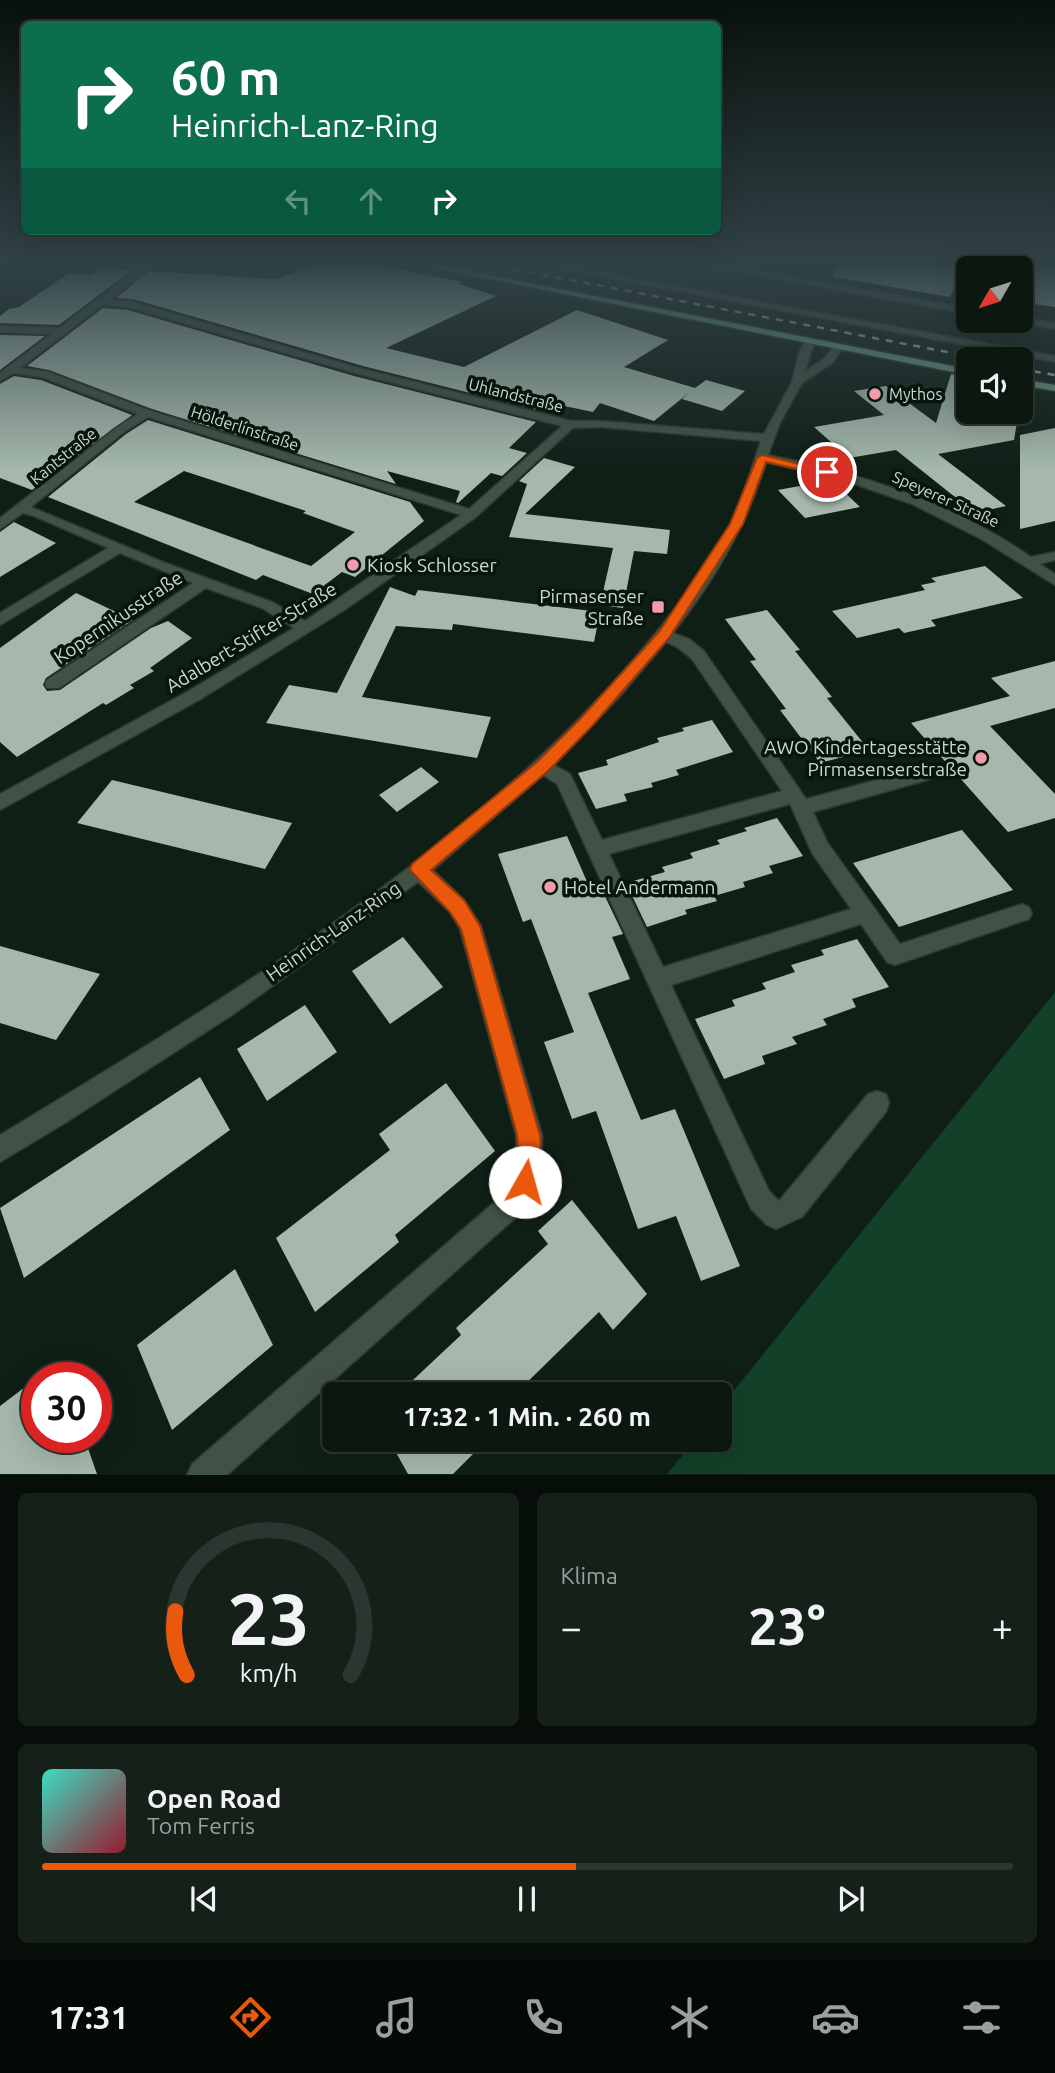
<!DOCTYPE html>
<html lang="de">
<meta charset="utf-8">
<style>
:root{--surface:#0c1710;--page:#152019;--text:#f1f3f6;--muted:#9a9f9f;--line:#2c3630;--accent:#ea580c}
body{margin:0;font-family:Ubuntu,sans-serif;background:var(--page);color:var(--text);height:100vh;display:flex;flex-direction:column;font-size:26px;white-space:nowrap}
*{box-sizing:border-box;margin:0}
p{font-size:23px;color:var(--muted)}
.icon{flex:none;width:38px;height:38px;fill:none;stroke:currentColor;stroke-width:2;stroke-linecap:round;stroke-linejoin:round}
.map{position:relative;height:1475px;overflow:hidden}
.side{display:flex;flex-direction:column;gap:18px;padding:18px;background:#070d09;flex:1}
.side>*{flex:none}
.guide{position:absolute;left:21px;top:21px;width:700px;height:214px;border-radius:10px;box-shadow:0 7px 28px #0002,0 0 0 2px var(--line);background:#0b6e4f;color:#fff;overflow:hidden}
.needle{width:46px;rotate:231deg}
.fabs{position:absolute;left:956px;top:256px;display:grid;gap:14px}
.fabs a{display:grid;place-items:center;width:77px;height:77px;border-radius:10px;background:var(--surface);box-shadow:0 7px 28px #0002,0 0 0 2px var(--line);font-size:35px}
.speed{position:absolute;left:21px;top:1362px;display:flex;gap:14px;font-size:35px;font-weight:700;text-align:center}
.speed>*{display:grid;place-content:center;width:91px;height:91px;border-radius:50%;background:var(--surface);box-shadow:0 7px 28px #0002,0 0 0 2px var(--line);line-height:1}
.speed .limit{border:10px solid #d22;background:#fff;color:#111}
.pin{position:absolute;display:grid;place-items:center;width:60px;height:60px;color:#fff;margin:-30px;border:4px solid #fff;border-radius:50%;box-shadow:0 2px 7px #0007}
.me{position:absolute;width:77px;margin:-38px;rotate:7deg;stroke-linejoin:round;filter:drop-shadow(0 0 5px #0008)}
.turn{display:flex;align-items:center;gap:24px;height:147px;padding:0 35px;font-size:32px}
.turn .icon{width:91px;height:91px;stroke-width:2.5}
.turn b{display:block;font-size:49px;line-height:60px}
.lanes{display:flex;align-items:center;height:66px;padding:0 35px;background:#0003;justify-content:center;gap:35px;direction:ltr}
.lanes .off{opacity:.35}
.big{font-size:52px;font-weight:700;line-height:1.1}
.side .widget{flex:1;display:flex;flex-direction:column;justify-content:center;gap:10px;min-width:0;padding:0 24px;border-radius:10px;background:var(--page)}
.side .dial{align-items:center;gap:0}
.dial svg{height:182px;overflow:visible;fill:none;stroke:var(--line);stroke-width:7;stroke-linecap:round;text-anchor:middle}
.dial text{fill:var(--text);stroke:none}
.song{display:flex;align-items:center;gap:21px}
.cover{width:84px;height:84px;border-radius:10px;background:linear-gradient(135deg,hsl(170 70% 55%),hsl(350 70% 35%))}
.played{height:7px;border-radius:4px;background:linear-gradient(90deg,var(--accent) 55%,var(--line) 55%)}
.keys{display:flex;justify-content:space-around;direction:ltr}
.heat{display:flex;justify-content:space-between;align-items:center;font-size:38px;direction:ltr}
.side .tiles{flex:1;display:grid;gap:18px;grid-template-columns:1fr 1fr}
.widget:last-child{grid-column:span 2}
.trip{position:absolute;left:322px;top:1382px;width:410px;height:70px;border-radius:10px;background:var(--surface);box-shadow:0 7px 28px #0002,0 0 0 2px var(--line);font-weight:700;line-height:70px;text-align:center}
.menu{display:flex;height:112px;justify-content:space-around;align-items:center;background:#050906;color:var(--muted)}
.menu .icon{width:49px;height:49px}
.menu .active{color:var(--accent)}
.menu b{font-size:32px;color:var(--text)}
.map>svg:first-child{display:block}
</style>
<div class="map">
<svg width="1055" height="1475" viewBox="0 0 1055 1475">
<rect width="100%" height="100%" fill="#101f16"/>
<path fill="#124028" d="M 1055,992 L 1055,1474 L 667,1474 L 695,1440 L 719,1440 L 719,1409 Z"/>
<path fill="#a5b8ab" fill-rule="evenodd" d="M 318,264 L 374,264 L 462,282 L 459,284 L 496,296 L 386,348 L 464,367 L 577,310 L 668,340 L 624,367 L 695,388 L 706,380 L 745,391 L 722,411 L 682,399 L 691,391 L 654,421 L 600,403 L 593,412 L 555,404 L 546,412 L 363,366 L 133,299 L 116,298 L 149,271 L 276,279 Z
M 835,264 L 968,264 L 968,291 L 954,289 L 950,297 L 834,277 Z
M 1033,264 L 1055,264 L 1055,307 L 1020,302 Z
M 101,268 L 132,270 L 59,325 L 0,323 L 0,316 L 9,309 L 19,307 L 68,274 L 92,275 Z
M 103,308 L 128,310 L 354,376 L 536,422 L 509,448 L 527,453 L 502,476 L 491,473 L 458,503 L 456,502 L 460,491 L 387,471 L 396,484 L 152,409 L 49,370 L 27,366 Z
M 0,335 L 45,336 L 0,370 Z
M 951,374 L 968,378 L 968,411 L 1019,411 L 1014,440 L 938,454 L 1006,506 L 975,513 L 896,450 L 849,458 L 814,427 L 884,415 L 854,391 L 886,386 L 936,423 Z
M 14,376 L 41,380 L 132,415 L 32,490 L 0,478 L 0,384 Z
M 148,420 L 410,502 L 424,521 L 355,577 L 342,572 L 313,594 L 263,575 L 256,580 L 48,497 L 126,434 ZM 184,471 L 306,511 L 303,513 L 355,532 L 311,566 L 134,502 Z
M 1055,428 L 1055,521 L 1020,529 L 1020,435 Z
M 544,458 L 575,467 L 525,514 L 670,530 L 667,554 L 634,551 L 623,608 L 600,605 L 613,548 L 509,537 L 527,484 L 519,481 Z
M 832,480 L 860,507 L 805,518 L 778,490 Z
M 14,522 L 56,543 L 0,577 L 0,532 Z
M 985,566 L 1023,598 L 931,620 L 936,626 L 904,633 L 899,628 L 857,638 L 832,611 L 925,590 L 921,585 L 936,582 L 931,578 Z
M 390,587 L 415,596 L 418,590 L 600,612 L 594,642 L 453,624 L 452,630 L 396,626 L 362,697 L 491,717 L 477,758 L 266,723 L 289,685 L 337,693 Z
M 76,593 L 133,620 L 46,678 L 43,685 L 47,691 L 60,690 L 151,628 L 168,621 L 192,638 L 150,668 L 154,671 L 130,685 L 134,688 L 106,705 L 103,703 L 17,757 L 0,742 L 0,648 Z
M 767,610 L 800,650 L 795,651 L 832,697 L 827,698 L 869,750 L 820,763 L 780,710 L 786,709 L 750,661 L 756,660 L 725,619 Z
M 1055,661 L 1055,708 L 990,726 L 1055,794 L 1055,818 L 1008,832 L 911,723 L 1010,696 L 991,678 Z
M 712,720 L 733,752 L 676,770 L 679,775 L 651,783 L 653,787 L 624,794 L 627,801 L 596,809 L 578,773 L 608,765 L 606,760 L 659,742 L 657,738 L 684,731 L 682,728 Z
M 421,767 L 439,782 L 397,812 L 379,795 Z
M 112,780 L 200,801 L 292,823 L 265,869 L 77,823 Z
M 777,818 L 803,856 L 769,866 L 773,873 L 743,882 L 745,887 L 714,896 L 717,901 L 685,910 L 687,914 L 647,927 L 626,883 L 665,872 L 662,867 L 693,858 L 690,853 L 720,844 L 717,840 L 747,831 L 744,828 Z
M 962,830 L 1013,890 L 899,927 L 853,863 Z
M 567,836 L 592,893 L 602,890 L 623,934 L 612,937 L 630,979 L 588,993 L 641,1120 L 675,1109 L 740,1266 L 701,1281 L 676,1216 L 638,1229 L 596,1111 L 572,1119 L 544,1042 L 574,1032 L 531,919 L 523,922 L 498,854 Z
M 403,937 L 443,987 L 390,1024 L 352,971 Z
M 857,939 L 889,987 L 852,999 L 856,1007 L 823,1019 L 827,1025 L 792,1037 L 797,1044 L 762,1056 L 765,1064 L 724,1079 L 695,1019 L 735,1006 L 732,1000 L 766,989 L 762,983 L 795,972 L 791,965 L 824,955 L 821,950 Z
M 0,946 L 100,974 L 56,1040 L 0,1023 Z
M 305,1005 L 337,1052 L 267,1101 L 237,1049 Z
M 200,1077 L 230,1130 L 24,1278 L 0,1208 Z
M 446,1083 L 495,1151 L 395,1235 L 399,1242 L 315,1312 L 276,1238 L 390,1150 L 379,1134 Z
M 572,1200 L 647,1294 L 613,1330 L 599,1312 L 514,1395 L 397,1395 L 461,1335 L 456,1328 L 548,1244 L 538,1231 Z
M 235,1269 L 273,1345 L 172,1430 L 137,1345 Z
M 37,1378 L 37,1437 L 84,1437 L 97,1474 L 0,1474 L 0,1406 Z
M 389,1440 L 487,1440 L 453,1474 L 408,1474 Z"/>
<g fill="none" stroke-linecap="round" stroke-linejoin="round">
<g stroke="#2d3630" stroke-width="3">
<path id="minor" d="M 145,264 L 154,264 L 109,300 L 132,302 L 362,369 L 571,421 L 600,421 L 764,434 L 792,382 L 799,353 L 805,341 L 814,343 L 805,371 L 824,359 L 834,346 L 842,346 L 843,348 L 832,363 L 802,383 L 780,423 L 768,455 C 861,473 953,503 1031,557 L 1055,552 L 1055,560 L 1040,564 L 1055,574 L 1055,585 L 983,540 L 912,504 L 837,478 L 766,462 C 747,526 714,581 673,633 L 689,639 L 704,651 L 806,799 L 925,767 L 931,769 L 934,774 L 931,779 L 813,812 L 827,842 L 900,944 L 1022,904 L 1029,907 L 1032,913 L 1029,919 L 895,965 L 887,962 L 861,924 L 671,985 L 769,1191 L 779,1201 L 868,1094 L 877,1091 L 886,1094 L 889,1103 L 886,1112 L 802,1217 L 776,1229 L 767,1225 L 751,1209 L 557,784 L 543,775 L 433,870 L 464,900 L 481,926 L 542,1135 C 543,1163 536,1186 523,1211 L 227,1475 L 187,1475 L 192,1464 L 505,1193 C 515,1174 517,1156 516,1135 L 460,929 L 450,912 L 418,882 L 232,1015 L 65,1123 L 0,1162 L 0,1135 C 221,1001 465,856 635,658 C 670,616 705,574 730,525 C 743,498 751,469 761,441 L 600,427 L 573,428 L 476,517 L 346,609 L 199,700 L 0,810 L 0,794 L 187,692 L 294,628 L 262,608 L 206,588 L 59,688 L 47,688 L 45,684 L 47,680 L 193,583 L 120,553 L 0,625 L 0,613 L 108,548 L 34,516 L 23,513 L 0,529 L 0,518 L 116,428 L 138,414 L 42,377 L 13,373 L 0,381 L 0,373 L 52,334 L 0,332 L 0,326 L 60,328 ZM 102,305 L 128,307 L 355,373 L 562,426 L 469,509 L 151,411 L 48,372 L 20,368 ZM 148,417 L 461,515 L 305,621 L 272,602 L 163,562 L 31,507 L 124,432 ZM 666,642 L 677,647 L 692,659 L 782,791 L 602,840 L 570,774 L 554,765 L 622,694 ZM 790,804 L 812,853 L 851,909 L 663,967 L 609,854 Z
M 536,264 L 554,264 L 1055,356 L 1055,362 Z
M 698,264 L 716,264 L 968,308 L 968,314 Z
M 1020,317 L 1055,323 L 1055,329 L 1017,322 Z"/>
</g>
<g stroke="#2d3630" stroke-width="3">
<path id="major" d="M 415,264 L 432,264 L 968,369 L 968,375 Z
M 1020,379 L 1055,385 L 1055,391 L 1020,385 Z"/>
</g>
<use href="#minor" fill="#405146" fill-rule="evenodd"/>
<use href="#major" fill="#659779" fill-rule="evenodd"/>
<path stroke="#a7b2ab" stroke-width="2.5" stroke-dasharray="7 7" stroke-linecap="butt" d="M 487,264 L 984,359
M 1020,369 L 1055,375"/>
</g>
<linearGradient id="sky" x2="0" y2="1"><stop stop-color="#09110c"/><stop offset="0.56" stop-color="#314247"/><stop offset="1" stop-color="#314247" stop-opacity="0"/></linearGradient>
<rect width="1055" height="470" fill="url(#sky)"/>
<path fill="#ea580c" stroke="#983908" stroke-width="2" d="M 762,455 L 833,472 L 827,476 L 766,462 L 743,524 L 669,638 L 592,726 L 548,771 L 431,870 L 464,900 L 480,926 L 540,1135 C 542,1155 541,1172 534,1191 L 525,1194 L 517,1191 L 513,1182 L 519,1161 L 517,1135 L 461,929 L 450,912 L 410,870 L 412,864 L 537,762 L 581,718 L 659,632 L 730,524 L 757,458 Z"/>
<g fill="#f39aab" stroke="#07160d" stroke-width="2.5">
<circle cx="875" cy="394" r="7"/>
<circle cx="353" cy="565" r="7"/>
<rect x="651" y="600" width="14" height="14" rx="3.5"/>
<circle cx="981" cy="758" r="7"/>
<circle cx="550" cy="887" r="7"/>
</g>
<g text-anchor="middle" stroke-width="7" stroke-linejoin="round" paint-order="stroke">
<g font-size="16" fill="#cdd7d0" stroke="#07160d" text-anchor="start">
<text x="889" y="400">Mythos</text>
</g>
<g font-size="16" fill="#cdd7d0" stroke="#07160d">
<text transform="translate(516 395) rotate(14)" y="6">Uhlandstraße</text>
<text transform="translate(245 428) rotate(18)" y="6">Hölderlinstraße</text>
<text transform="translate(63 456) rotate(-39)" y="6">Kantstraße</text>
<text transform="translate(946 499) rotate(24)" y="6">Speyerer Straße</text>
</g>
<g font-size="19" fill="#cdd7d0" stroke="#07160d" text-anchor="start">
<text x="367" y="572">Kiosk Schlosser</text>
<text x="644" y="603" text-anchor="end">Pirmasenser<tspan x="644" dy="22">Straße</tspan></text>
<text x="967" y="754" text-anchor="end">AWO Kindertagesstätte<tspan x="967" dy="22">Pirmasenserstraße</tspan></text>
<text x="564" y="894">Hotel Andermann</text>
</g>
<g font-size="19" fill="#cdd7d0" stroke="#07160d">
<text transform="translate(118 617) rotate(-34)" y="7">Kopernikusstraße</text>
<text transform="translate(251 637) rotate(-31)" y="7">Adalbert-Stifter-Straße</text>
<text transform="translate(333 931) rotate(-35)" y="7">Heinrich-Lanz-Ring</text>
</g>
</g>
</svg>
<div class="fabs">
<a><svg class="needle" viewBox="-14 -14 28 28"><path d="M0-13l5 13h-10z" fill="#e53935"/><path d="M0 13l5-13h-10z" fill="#9a9f9f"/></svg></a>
<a><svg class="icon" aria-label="sound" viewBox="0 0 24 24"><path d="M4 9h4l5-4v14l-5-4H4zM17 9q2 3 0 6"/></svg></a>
</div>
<div class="speed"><div class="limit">30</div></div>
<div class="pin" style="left:827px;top:472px;background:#d93025"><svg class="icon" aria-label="arrive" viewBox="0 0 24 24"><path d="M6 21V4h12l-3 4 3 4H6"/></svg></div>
<svg class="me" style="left:525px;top:1182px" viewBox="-20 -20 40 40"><circle r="19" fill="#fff"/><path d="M0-13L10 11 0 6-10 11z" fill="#ea580c"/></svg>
<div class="trip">17:32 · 1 Min. · 260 m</div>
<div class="guide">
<div class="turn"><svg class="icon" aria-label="right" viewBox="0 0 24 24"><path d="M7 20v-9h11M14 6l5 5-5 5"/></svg><div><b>60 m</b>Heinrich-Lanz-Ring</div></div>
<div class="lanes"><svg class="icon off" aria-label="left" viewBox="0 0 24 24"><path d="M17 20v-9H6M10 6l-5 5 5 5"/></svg><svg class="icon off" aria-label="ahead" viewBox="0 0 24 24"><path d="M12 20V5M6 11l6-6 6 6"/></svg><svg class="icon" aria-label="right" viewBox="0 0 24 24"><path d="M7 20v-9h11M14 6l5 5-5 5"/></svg></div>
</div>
</div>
<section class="side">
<div class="tiles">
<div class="widget dial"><svg viewBox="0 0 100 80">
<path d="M14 69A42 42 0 1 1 86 69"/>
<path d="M14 69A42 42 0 0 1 9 41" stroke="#ea580c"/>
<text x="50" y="56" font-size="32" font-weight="700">23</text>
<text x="50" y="72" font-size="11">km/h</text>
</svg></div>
<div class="widget"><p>Klima</p>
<div class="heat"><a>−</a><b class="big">23°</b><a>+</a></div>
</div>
<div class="widget">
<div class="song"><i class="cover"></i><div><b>Open Road</b><p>Tom Ferris</p></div></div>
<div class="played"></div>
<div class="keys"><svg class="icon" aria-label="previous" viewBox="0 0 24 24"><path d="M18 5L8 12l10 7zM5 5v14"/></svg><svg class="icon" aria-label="pause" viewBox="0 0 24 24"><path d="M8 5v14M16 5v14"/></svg><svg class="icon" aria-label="next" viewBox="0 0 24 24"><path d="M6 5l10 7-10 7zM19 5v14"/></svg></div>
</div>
</div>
</section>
<nav class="menu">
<b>17:31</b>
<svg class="icon active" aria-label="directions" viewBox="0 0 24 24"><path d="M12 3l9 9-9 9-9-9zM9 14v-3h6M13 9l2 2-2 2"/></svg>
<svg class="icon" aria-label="music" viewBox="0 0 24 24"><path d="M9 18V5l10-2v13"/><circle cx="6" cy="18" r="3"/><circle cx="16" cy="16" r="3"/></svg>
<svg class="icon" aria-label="phone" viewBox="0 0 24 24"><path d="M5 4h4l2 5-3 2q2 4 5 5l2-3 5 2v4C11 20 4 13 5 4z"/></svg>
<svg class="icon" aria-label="climate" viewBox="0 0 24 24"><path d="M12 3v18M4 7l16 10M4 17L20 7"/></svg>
<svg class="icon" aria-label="car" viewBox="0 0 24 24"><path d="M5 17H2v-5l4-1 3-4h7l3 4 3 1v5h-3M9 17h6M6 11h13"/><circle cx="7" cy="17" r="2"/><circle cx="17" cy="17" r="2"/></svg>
<svg class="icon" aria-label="filters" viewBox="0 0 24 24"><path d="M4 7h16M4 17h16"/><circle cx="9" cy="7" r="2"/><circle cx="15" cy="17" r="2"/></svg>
</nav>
